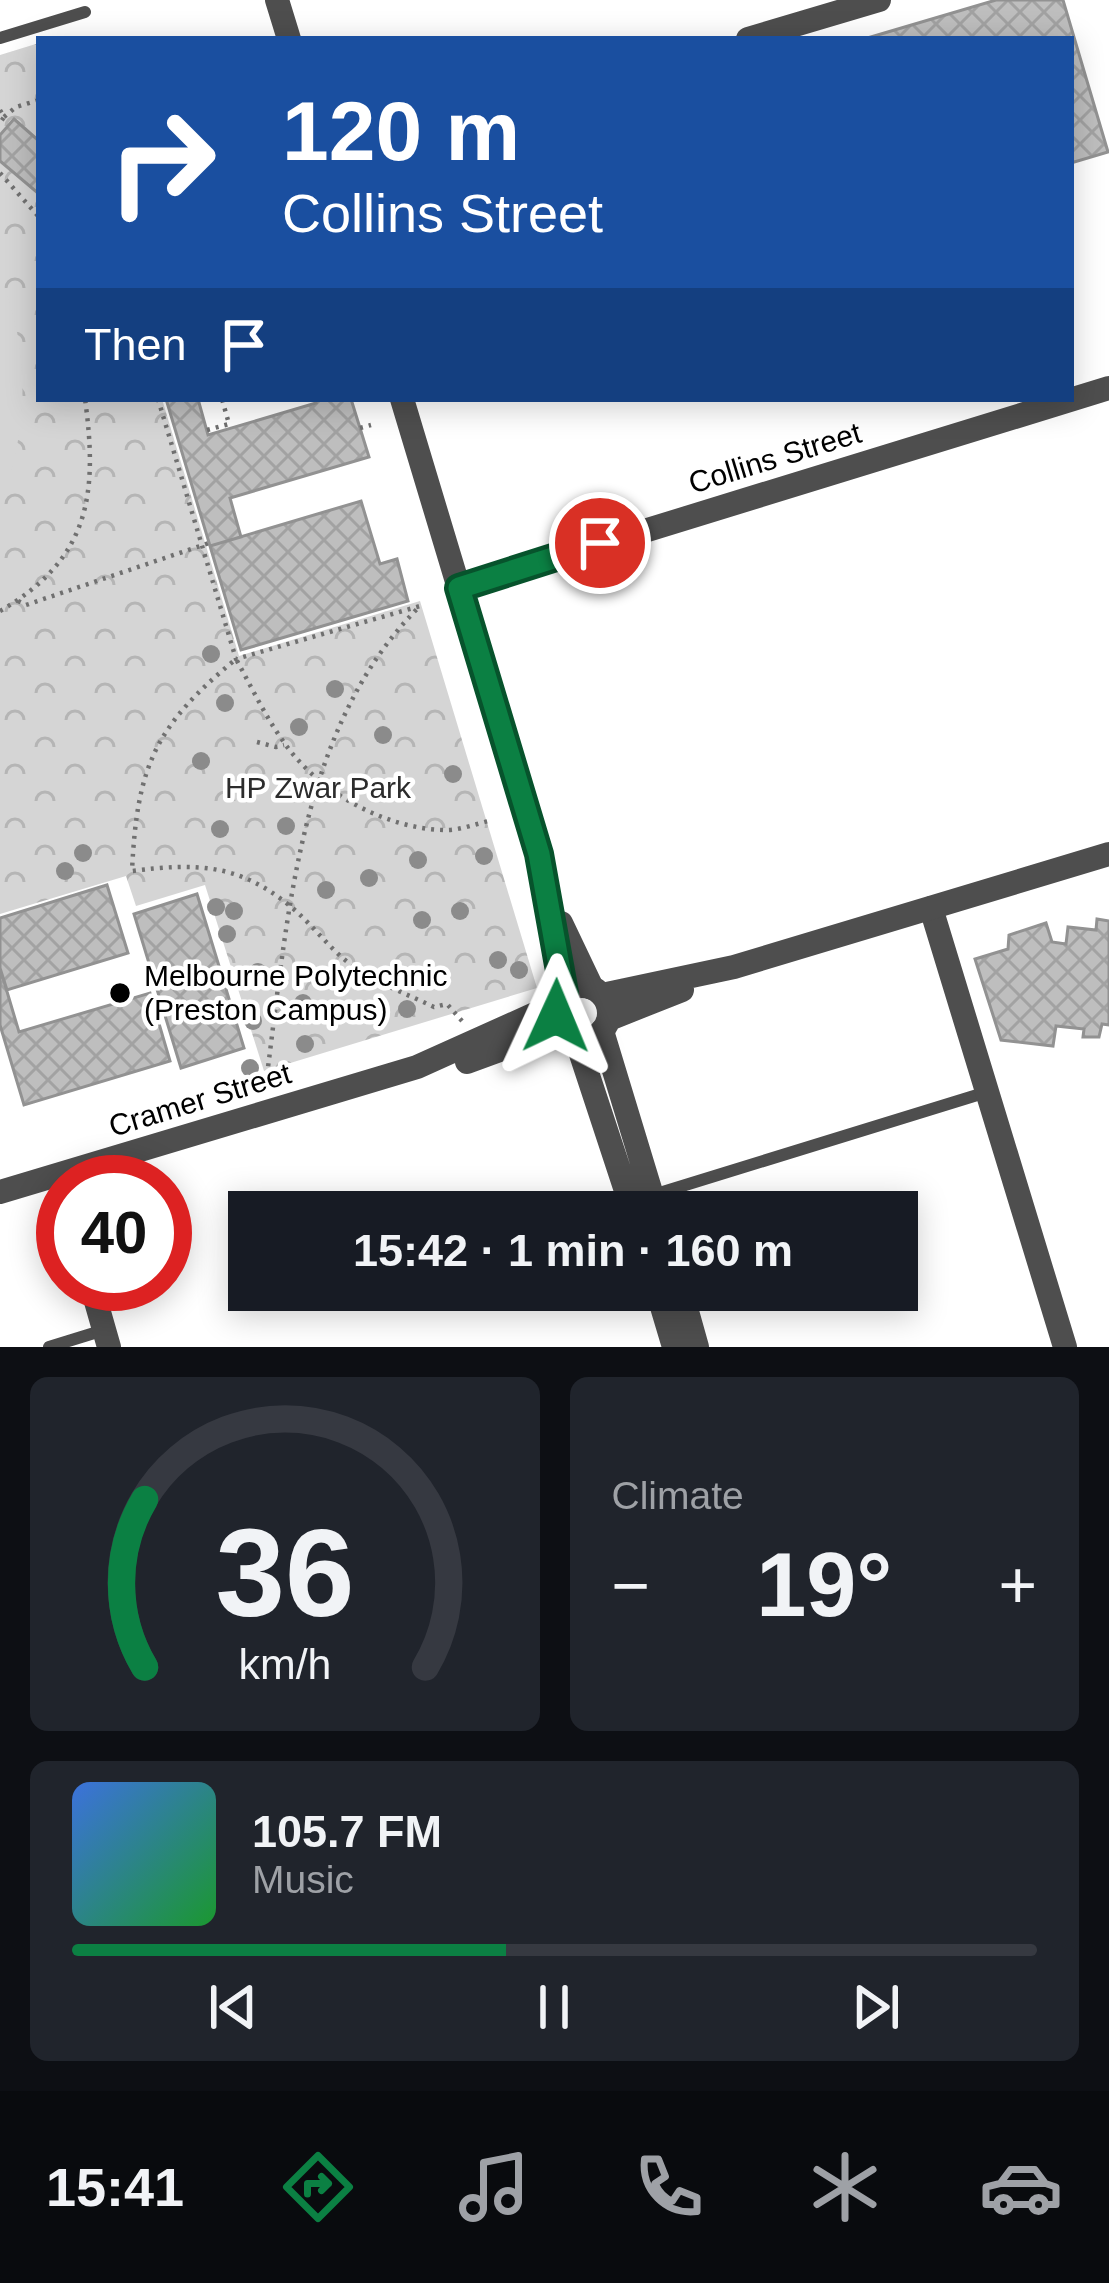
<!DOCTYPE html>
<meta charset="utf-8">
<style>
:root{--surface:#171b24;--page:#20242c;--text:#f1f3f6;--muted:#9ea1a6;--line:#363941;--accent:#0b8043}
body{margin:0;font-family:Helvetica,sans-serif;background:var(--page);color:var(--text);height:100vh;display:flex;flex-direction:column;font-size:45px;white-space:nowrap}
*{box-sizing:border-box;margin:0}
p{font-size:39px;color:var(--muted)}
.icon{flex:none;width:66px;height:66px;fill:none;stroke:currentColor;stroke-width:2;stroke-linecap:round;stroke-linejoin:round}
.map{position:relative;height:1347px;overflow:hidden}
.side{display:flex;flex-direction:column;gap:30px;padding:30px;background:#0d0f14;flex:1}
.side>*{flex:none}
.hud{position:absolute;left:36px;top:36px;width:1038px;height:366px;border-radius:0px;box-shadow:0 6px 30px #0003;background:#1a4fa0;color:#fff;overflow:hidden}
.speed{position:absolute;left:36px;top:1155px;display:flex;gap:24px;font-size:60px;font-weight:700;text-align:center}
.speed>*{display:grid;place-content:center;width:156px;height:156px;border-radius:50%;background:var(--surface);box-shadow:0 6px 30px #0003;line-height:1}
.speed .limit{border:18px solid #d22;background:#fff;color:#111}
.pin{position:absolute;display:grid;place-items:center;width:102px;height:102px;color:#fff;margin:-51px;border:6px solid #fff;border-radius:50%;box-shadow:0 3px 12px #0007}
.me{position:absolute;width:132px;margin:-66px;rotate:1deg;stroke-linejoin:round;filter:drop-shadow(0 0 9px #0008)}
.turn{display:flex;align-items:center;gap:42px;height:252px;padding:0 48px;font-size:54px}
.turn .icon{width:156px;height:156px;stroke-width:2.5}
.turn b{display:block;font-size:84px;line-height:102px}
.then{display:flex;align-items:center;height:114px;padding:0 48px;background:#0003;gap:24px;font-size:45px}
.big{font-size:90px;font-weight:800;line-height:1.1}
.side .tile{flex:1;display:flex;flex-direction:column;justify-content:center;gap:18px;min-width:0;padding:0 42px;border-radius:18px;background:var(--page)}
.side .dial{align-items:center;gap:0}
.dial svg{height:312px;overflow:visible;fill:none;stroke:var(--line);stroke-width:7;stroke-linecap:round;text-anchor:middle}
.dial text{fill:var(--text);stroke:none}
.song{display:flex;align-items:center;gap:36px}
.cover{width:144px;height:144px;border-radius:18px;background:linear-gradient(135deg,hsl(220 70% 55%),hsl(130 70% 35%))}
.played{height:12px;border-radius:6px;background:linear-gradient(90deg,var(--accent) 45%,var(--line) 45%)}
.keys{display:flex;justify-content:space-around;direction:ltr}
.heat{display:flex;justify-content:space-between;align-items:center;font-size:66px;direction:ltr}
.side .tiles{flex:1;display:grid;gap:30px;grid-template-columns:1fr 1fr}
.tile:last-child{grid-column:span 2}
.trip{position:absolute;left:228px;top:1191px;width:690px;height:120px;border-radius:0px;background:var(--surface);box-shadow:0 6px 30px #0003;font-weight:800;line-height:120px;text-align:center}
.dock{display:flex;height:192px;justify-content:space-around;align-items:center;background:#090b0e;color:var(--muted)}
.dock .icon{width:84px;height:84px}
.dock .current{color:var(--accent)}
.dock b{font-size:54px;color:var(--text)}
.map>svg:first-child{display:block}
</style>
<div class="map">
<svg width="1109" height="1347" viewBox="0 0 1109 1347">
<defs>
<pattern id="park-crowns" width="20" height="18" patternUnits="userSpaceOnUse" patternTransform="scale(3)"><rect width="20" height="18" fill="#d5d5d5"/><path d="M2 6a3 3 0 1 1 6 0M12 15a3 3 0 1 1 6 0" fill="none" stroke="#b5b5b5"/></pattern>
<pattern id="building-cross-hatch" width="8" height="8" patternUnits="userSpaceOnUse" patternTransform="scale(3)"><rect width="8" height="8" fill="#bebebe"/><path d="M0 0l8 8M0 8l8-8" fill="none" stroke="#a2a2a2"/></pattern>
</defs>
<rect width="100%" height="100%" fill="#fff"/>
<path fill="url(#park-crowns)" d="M 39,43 L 39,399 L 162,399 L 239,656 L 420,601 L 537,988 L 264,1071 L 205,885 L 136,906 L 126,876 L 0,914 L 0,55 Z"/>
<path fill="#d5d5d5" d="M 0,276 C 32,353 28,431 0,508 Z"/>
<path fill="url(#building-cross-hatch)" stroke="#929292" stroke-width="3" d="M 996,0 L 1063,0 L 1108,152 L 1071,163 L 1071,39 L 864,39 Z
M 14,119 L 39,141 L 39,194 L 0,161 L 0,135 Z
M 166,399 L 198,399 L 208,435 L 316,403 L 315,399 L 351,399 L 369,457 L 230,498 L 241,537 L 210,546 Z
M 361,501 L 380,564 L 397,559 L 408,601 L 241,650 L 210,546 Z
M 107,885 L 128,953 L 7,990 L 0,968 L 0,918 Z
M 197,894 L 244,1048 L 181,1068 L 134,914 Z
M 1097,919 L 1109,921 L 1109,1025 L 1102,1024 L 1099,1037 L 1083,1037 L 1084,1029 L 1056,1026 L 1053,1046 L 1001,1040 L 975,959 L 1008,949 L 1009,935 L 1046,923 L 1052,942 L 1066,944 L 1068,927 L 1096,930 Z
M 0,968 L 19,1032 L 150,993 L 170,1061 L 24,1105 L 0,1025 Z"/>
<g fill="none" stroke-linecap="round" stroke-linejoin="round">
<path stroke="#707070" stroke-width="4.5" stroke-dasharray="3 6" stroke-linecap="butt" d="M 0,110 L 4,117 L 0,123
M 4,117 L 16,107 L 39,100
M 0,173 L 39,217
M 158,399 L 236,659 L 420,606 C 300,725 288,915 267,1075
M 360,428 L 371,425
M 207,430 L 229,424 L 222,399
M 18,601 L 26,605 L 209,543
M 0,611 C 90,559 98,494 85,399
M 257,742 L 276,747 L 284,745
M 462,1021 L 447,1004 L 434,1007 C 407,994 374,982 350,964 C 328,947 311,923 290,906 C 238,863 195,863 132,871 C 137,766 155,726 236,659 C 251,686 265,716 283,741 C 317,791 383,828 443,830 C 458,831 475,824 489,821"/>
<path stroke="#4e4e4e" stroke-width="12" d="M 0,38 L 85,12
M 653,1195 L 987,1092
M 49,1347 L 104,1330"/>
<path stroke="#4e4e4e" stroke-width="24" d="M 277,0 L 289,39
M 748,39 L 879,0
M 402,399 L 539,854 L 564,993
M 459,588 L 1109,388
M 931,908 L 1065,1347
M 561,923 L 592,988
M 602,1031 L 657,1212
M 576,1039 L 633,1212
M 91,1284 L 109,1347
M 657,1290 L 674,1347
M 681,1290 L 697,1347"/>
<path stroke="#4e4e4e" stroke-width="24" d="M555 1013a27 27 0 1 1 54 0a27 27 0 1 1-54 0Z
M 602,995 L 734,967 L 1109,854
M 609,1019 L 682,990
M 467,1062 L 560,1028
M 0,1192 L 417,1067 L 557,1004"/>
</g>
<g fill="#8b8b8b">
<circle cx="211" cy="654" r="9"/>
<circle cx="335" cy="689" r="9"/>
<circle cx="225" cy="703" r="9"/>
<circle cx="299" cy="727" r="9"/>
<circle cx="383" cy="735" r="9"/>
<circle cx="201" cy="761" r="9"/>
<circle cx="453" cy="774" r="9"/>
<circle cx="286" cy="826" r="9"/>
<circle cx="220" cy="829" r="9"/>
<circle cx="83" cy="853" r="9"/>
<circle cx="484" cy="856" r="9"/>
<circle cx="418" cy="860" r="9"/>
<circle cx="65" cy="871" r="9"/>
<circle cx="369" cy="878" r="9"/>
<circle cx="326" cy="890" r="9"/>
<circle cx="216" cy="907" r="9"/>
<circle cx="234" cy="911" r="9"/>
<circle cx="460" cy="911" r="9"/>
<circle cx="422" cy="920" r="9"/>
<circle cx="227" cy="934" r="9"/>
<circle cx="498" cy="960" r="9"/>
<circle cx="519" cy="970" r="9"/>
<circle cx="258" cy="972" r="9"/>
<circle cx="303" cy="1003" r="9"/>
<circle cx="407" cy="1009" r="9"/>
<circle cx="253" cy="1021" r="9"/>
<circle cx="305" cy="1044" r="9"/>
<circle cx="250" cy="1068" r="9"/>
</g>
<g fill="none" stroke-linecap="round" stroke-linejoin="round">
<g stroke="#07532c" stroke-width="30">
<path id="route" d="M 556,1016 L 557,1004 L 564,993 L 539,854 L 459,588 L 600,543"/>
</g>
<use href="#route" stroke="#0b8043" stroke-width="21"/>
</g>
<circle fill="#000" stroke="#fff" stroke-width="4.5" cx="120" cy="993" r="12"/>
<g text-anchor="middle" stroke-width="9" stroke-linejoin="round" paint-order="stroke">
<g font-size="30" fill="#000" stroke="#fff">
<text transform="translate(775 458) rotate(-17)" y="10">Collins Street</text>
<text transform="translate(200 1100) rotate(-17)" y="10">Cramer Street</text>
</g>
<g font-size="30" fill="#2c2c2c" stroke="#fff">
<text x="318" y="798">HP Zwar Park</text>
</g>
<g font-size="30" fill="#000" stroke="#fff" text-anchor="start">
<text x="144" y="986">Melbourne Polytechnic<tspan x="144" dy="34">(Preston Campus)</tspan></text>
</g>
</g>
</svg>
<div class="speed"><div class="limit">40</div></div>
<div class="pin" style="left:600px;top:543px;background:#d93025"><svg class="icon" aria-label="arrive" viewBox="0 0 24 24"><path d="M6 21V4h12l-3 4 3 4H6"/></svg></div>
<svg class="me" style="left:556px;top:1016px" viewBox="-20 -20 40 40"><path d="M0-17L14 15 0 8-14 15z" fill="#0b8043" stroke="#fff" stroke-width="4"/></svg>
<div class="trip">15:42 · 1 min · 160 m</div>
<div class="hud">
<div class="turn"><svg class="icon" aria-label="right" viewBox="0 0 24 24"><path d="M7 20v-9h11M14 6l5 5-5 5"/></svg><div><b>120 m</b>Collins Street</div></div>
<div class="then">Then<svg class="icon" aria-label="arrive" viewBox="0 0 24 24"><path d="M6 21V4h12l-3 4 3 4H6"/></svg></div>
</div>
</div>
<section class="side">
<div class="tiles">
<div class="tile dial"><svg viewBox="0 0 100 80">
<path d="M14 69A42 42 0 1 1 86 69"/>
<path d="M14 69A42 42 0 0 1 14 26" stroke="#0b8043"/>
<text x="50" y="56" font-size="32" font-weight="700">36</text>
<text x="50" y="72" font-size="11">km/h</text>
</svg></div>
<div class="tile"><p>Climate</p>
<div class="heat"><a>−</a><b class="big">19°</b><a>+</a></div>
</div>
<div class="tile">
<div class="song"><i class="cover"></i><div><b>105.7 FM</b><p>Music</p></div></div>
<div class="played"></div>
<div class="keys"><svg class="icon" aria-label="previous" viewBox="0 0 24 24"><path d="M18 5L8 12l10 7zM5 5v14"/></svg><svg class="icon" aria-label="pause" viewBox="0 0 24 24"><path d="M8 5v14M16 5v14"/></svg><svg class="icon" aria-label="next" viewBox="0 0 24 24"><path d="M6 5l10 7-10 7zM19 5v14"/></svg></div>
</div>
</div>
</section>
<nav class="dock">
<b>15:41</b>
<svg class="icon current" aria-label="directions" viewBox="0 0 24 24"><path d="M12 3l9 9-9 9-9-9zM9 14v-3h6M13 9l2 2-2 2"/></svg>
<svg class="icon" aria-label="music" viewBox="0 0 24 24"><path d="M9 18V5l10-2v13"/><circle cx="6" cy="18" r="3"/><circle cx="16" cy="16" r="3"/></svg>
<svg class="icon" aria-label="phone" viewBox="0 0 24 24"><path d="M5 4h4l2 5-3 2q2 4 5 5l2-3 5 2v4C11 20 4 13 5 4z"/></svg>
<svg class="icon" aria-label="climate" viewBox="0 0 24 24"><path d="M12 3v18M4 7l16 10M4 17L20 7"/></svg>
<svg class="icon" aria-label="car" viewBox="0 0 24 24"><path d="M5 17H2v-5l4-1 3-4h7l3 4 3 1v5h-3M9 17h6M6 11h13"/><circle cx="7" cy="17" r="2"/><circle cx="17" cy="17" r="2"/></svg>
</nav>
